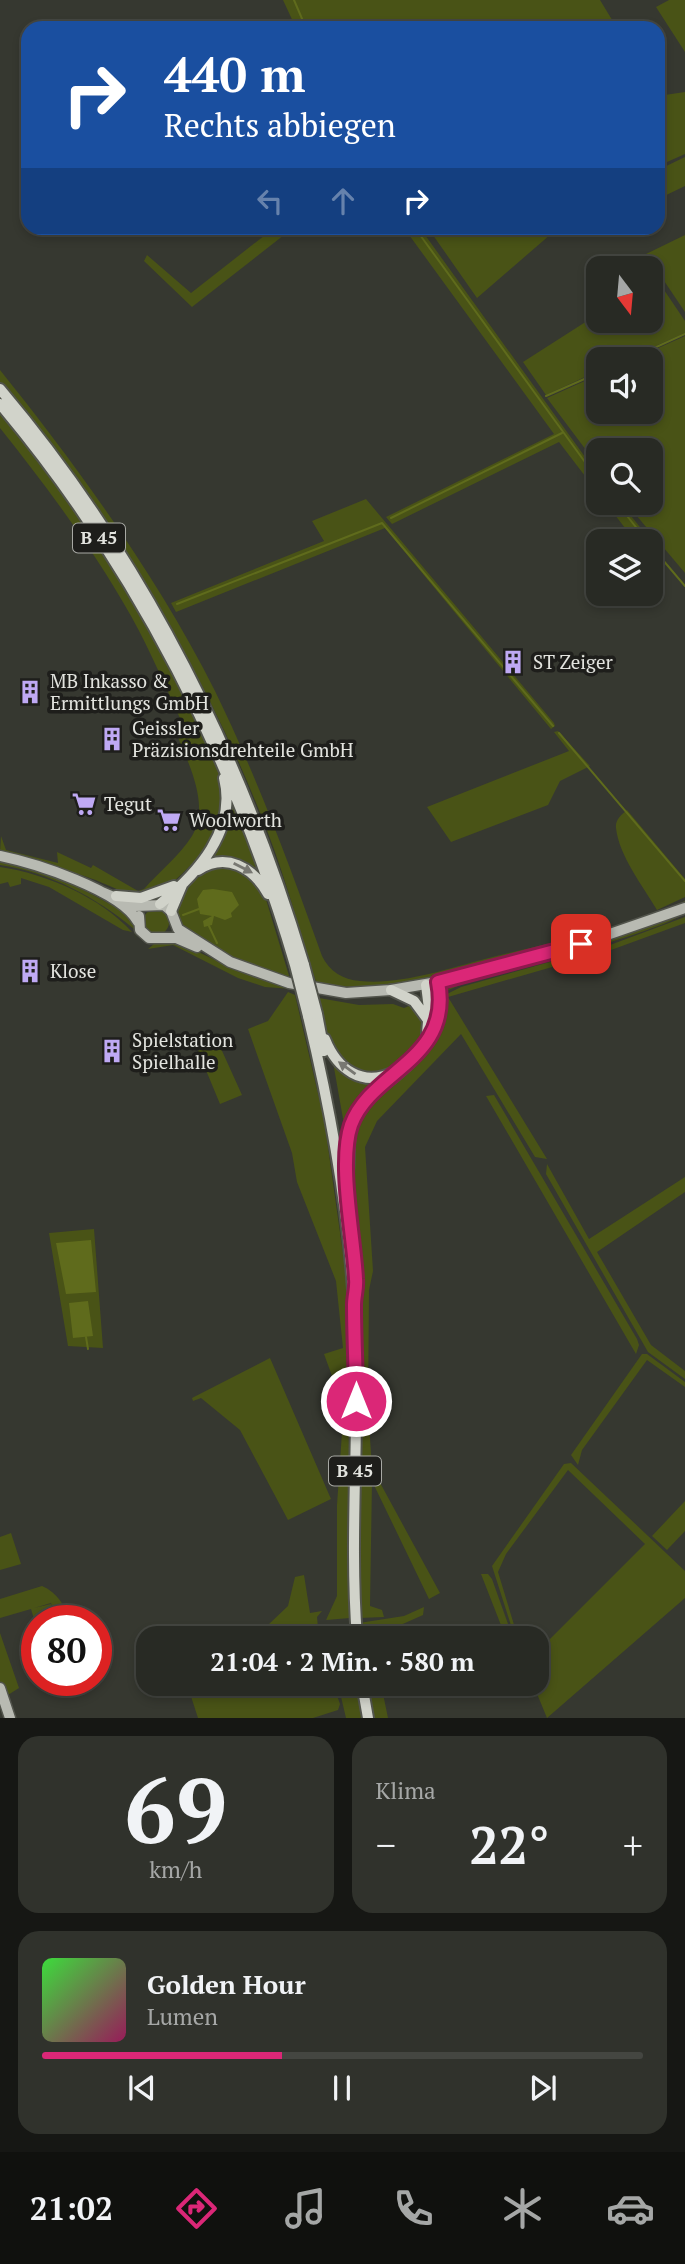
<!DOCTYPE html>
<html lang="de">
<meta charset="utf-8">
<style>
:root{--surface:#282a24;--page:#30322c;--text:#f1f3f6;--muted:#a5a7a6;--line:#444641;--accent:#db2777}
body{margin:0;font-family:"PT Serif",serif;background:var(--page);color:var(--text);height:100vh;display:flex;flex-direction:column;font-size:26px;white-space:nowrap}
*{box-sizing:border-box;margin:0}
p{font-size:23px;color:var(--muted)}
.icon{flex:none;width:38px;height:38px;fill:none;stroke:currentColor;stroke-width:2;stroke-linecap:round;stroke-linejoin:round}
.map{position:relative;height:1718px;overflow:hidden}
.drawer{display:flex;flex-direction:column;gap:18px;padding:18px;background:#161714;flex:1}
.drawer>*{flex:none}
.guide{position:absolute;left:21px;top:21px;width:644px;height:214px;border-radius:21px;box-shadow:0 4px 10px #0003,0 0 0 2px var(--line);background:#1a4fa0;color:#fff;overflow:hidden}
.needle{width:46px;rotate:164deg}
.controls{position:absolute;left:586px;top:256px;display:grid;gap:14px}
.controls a{display:grid;place-items:center;width:77px;height:77px;border-radius:14px;background:var(--surface);box-shadow:0 4px 10px #0003,0 0 0 2px var(--line);font-size:35px}
.speed{position:absolute;left:21px;top:1605px;display:flex;gap:14px;font-size:35px;font-weight:700;text-align:center}
.speed>*{display:grid;place-content:center;width:91px;height:91px;border-radius:50%;background:var(--surface);box-shadow:0 4px 10px #0003,0 0 0 2px var(--line);line-height:1}
.speed .limit{border:10px solid #d22;background:#fff;color:#111}
.pin{position:absolute;display:grid;place-items:center;width:60px;height:60px;color:#fff;margin:-30px;border-radius:14px;box-shadow:0 4px 10px #0006}
.me{position:absolute;width:77px;margin:-38px;rotate:0deg;stroke-linejoin:round;filter:drop-shadow(0 0 5px #0008)}
.turn{display:flex;align-items:center;gap:24px;height:147px;padding:0 28px;font-size:32px}
.turn .icon{width:91px;height:91px;stroke-width:2.5}
.turn b{display:block;font-size:49px;line-height:60px}
.lanes{display:flex;align-items:center;height:66px;padding:0 28px;background:#0003;justify-content:center;gap:35px;direction:ltr}
.lanes .off{opacity:.35}
.big{font-size:52px;font-weight:700;line-height:1.1}
.drawer .card{flex:1;display:flex;flex-direction:column;justify-content:center;gap:10px;min-width:0;padding:0 24px;border-radius:21px;background:var(--page)}
.drawer .dial{align-items:center;gap:0}
.dial b{font-size:91px;line-height:1}
.song{display:flex;align-items:center;gap:21px}
.cover{width:84px;height:84px;border-radius:10px;background:linear-gradient(135deg,hsl(120 70% 55%),hsl(330 70% 35%))}
.played{height:7px;border-radius:4px;background:linear-gradient(90deg,var(--accent) 40%,var(--line) 40%)}
.keys{display:flex;justify-content:space-around;direction:ltr}
.heat{display:flex;justify-content:space-between;align-items:center;font-size:38px;direction:ltr}
.drawer .tiles{flex:1;display:grid;gap:18px;grid-template-columns:1fr 1fr}
.card:last-child{grid-column:span 2}
.trip{position:absolute;left:136px;top:1626px;width:413px;height:70px;border-radius:21px;background:var(--surface);box-shadow:0 4px 10px #0003,0 0 0 2px var(--line);font-weight:700;line-height:70px;text-align:center}
.menu{display:flex;height:112px;justify-content:space-around;align-items:center;background:#10110e;color:var(--muted)}
.menu .icon{width:49px;height:49px}
.menu .current{color:var(--accent)}
.menu b{font-size:32px;color:var(--text)}
.map>svg:first-child{display:block}
</style>
<div class="map">
<svg width="685" height="1718" viewBox="0 0 685 1718">
<rect width="100%" height="100%" fill="#363830"/>
<path fill="#495316" d="M 283,0 L 600,0 L 617,28 L 296,28 Z
M 669,0 L 685,0 L 685,52 L 656,7 Z
M 685,92 L 685,154 L 658,166 L 658,96 Z
M 685,157 L 685,186 L 658,199 L 658,170 Z
M 274,228 L 293,228 L 192,307 L 144,261 L 147,255 L 191,293 Z
M 404,228 L 420,228 L 598,475 L 598,493 L 559,442 L 392,524 L 386,517 L 554,434 Z
M 428,228 L 558,228 L 477,298 Z
M 685,235 L 685,312 L 646,254 Z
M 656,278 L 685,321 L 685,333 L 626,359 L 598,359 L 598,371 L 546,395 L 523,362 L 598,314 L 598,320 L 651,320 L 651,281 Z
M 685,336 L 685,573 L 625,502 L 651,502 L 651,450 L 598,450 L 598,466 L 547,398 L 598,375 L 598,411 L 651,411 L 651,359 L 634,359 Z
M 0,370 C 78,467 159,579 215,691 C 257,777 290,866 322,956 C 329,971 343,980 360,981 C 401,985 446,969 485,959 C 552,942 622,929 685,901 L 685,905 C 622,926 560,946 496,962 C 436,978 379,992 317,985 C 301,935 287,883 268,833 C 205,668 112,518 0,382 Z
M 0,413 C 74,505 141,604 191,711 C 202,734 218,759 221,785 C 223,814 215,841 194,862 C 182,873 169,890 152,892 C 121,896 114,886 87,877 C 58,867 30,859 0,853 L 1,836 L 6,850 L 58,863 L 57,852 L 91,868 L 93,865 L 138,891 L 144,889 C 159,872 180,855 192,836 C 211,804 187,761 175,730 L 184,727 C 167,690 151,652 131,616 C 94,550 47,487 0,428 Z
M 366,499 L 554,723 L 555,726 L 551,729 L 385,528 L 176,612 L 171,603 L 324,541 L 312,521 Z
M 605,502 L 620,502 L 651,541 L 635,541 Z
M 558,731 L 590,766 L 560,781 L 548,805 L 451,842 L 427,807 L 569,751 L 554,732 Z
M 232,800 L 259,871 L 256,872 L 207,862 Z
M 627,810 L 685,879 L 685,897 L 657,910 C 643,886 619,856 616,828 C 615,820 621,815 627,810 Z
M 0,861 C 46,868 84,890 125,912 L 133,919 L 136,941 L 134,929 C 96,897 49,872 0,865 Z
M 224,865 L 248,874 L 265,896 L 290,979 C 262,969 156,939 181,896 C 193,878 204,872 224,865 Z
M 0,867 C 47,874 100,897 132,932 L 123,930 L 49,887 L 21,878 L 21,884 L 10,887 L 8,882 L 0,884 Z
M143 922a13 13 0 1 1 26 0a13 13 0 1 1-26 0Z
M 685,912 C 673,929 493,975 460,985 L 444,992 L 459,982 L 608,940 Z
M 685,917 L 685,923 L 611,950 L 448,997 L 547,1159 L 535,1157 L 461,1034 L 377,1121 L 365,1147 L 373,1271 L 369,1290 L 368,1408 L 372,1468 L 440,1593 L 429,1599 L 372,1481 L 370,1606 L 382,1610 L 384,1617 L 359,1618 L 361,1273 L 351,1153 L 359,1118 L 371,1100 L 408,1072 L 443,996 L 461,987 L 610,945 Z
M 175,941 L 228,966 L 293,989 L 265,987 L 238,978 L 173,945 L 148,949 L 154,944 Z
M 288,992 L 295,995 L 324,1119 L 348,1289 L 350,1618 L 326,1620 L 337,1596 L 337,1505 L 343,1418 L 343,1406 L 324,1354 L 343,1348 L 336,1281 L 297,1182 L 292,1153 L 248,1029 L 268,1021 Z
M 319,998 L 359,1005 L 393,1004 L 404,1008 L 414,1004 C 417,1010 422,1017 423,1024 C 428,1061 370,1089 344,1064 C 328,1048 323,1019 319,998 Z
M 218,1042 L 242,1095 L 220,1104 L 198,1051 Z
M 333,1062 L 382,1080 L 347,1130 L 345,1130 Z
M 494,1095 L 637,1339 L 639,1345 L 636,1354 L 486,1096 Z
M 547,1164 L 589,1239 L 685,1177 L 685,1192 L 597,1252 L 651,1345 L 685,1371 L 685,1379 L 648,1352 L 546,1174 Z
M 94,1229 L 103,1348 L 68,1346 L 49,1233 Z
M 642,1354 L 647,1354 L 685,1382 L 685,1387 L 647,1360 L 582,1450 L 578,1465 L 571,1455 Z
M 270,1358 L 331,1499 L 288,1520 L 240,1430 L 201,1398 L 193,1401 L 192,1398 Z
M 571,1463 L 685,1571 L 685,1598 L 547,1718 L 533,1684 L 537,1684 L 537,1652 L 645,1544 L 568,1470 L 506,1554 L 498,1572 L 518,1638 L 515,1638 L 492,1566 L 564,1464 Z
M 685,1501 L 685,1531 L 667,1550 L 652,1536 Z
M 11,1533 L 21,1564 L 0,1570 L 0,1537 Z
M 481,1574 L 488,1574 L 492,1579 L 513,1638 L 506,1638 Z
M 304,1575 L 310,1613 L 322,1611 L 317,1617 L 319,1638 L 173,1638 L 172,1634 L 193,1626 L 222,1636 L 245,1636 L 268,1625 L 288,1606 L 295,1577 Z
M 42,1586 C 58,1593 64,1605 70,1620 L 57,1620 L 51,1603 L 34,1608 L 51,1604 L 56,1620 L 37,1620 L 37,1629 L 31,1609 L 0,1618 L 0,1599 Z
M 424,1607 L 423,1615 L 396,1627 L 384,1638 L 360,1638 L 359,1623 L 404,1616 Z
M 0,1633 L 19,1688 L 0,1700 Z
M 187,1684 L 333,1684 L 340,1704 L 338,1710 L 313,1718 L 198,1718 Z
M 338,1684 L 356,1684 L 362,1718 L 346,1718 Z
M 366,1684 L 381,1684 L 388,1718 L 372,1718 Z"/>
<path fill="#5f6b1c" d="M 213,889 L 232,892 L 239,905 L 231,913 L 232,917 L 225,920 L 214,916 L 212,925 L 204,927 L 203,921 L 212,916 L 200,914 L 197,899 L 203,890 Z
M 91,1240 L 96,1292 L 66,1294 L 56,1243 Z
M 88,1301 L 93,1336 L 73,1338 L 69,1303 Z"/>
<g fill="none" stroke-linecap="round" stroke-linejoin="round">
<path stroke="#5f6b1c" stroke-width="2" d="M 294,0 L 306,28
M 415,228 L 598,480
M 630,359 L 685,334
M 546,396 L 598,373
M 616,502 L 647,541
M 391,518 L 562,433
M 651,546 L 685,586
M 177,604 L 382,523 L 553,726
M 559,733 L 685,881
M 183,915 L 199,909
M 209,926 L 217,943
M 86,1337 L 88,1349"/>
<g stroke="#52544c" stroke-width="13">
<path id="major" d="M 0,856 C 34,863 121,890 138,922
M 102,892 L 135,906 L 164,905 L 171,911 L 178,929 L 230,962 L 289,983 L 346,993 L 391,990 L 443,981 L 581,944 L 685,908
M 139,916 L 140,930 L 149,938 L 176,938 L 197,947
M 0,1688 L 10,1718"/>
</g>
<g stroke="#52544c" stroke-width="14">
<path id="highway" d="M 0,389 C 142,557 241,754 304,965
M 0,404 C 137,567 235,761 295,965
M 198,870 C 226,852 253,867 268,894
M 116,896 L 141,898 L 174,886
M 160,904 C 198,873 237,830 224,778
M 171,911 L 182,885
M 426,985 L 429,1009 L 427,1034
M 391,990 L 414,1001 L 428,1020
M 317,1014 L 324,1051
M 308,1016 C 332,1116 351,1222 355,1325 C 360,1429 349,1534 357,1638
M 325,1039 C 337,1069 362,1088 394,1072
M 347,1182 C 351,1158 345,1136 357,1113 C 366,1096 381,1087 395,1076 C 424,1053 445,1020 438,982
M 362,1684 L 368,1718"/>
</g>
<use href="#major" stroke="#b8bab2" stroke-width="10"/>
<use href="#highway" stroke="#d1d3ca" stroke-width="10"/>
<g stroke="#52544c" stroke-width="14" stroke-linecap="butt">
<path id="highway-bridge" d="M 295,965 L 308,1016
M 304,965 L 317,1014"/>
</g>
<use href="#highway-bridge" stroke="#d1d3ca" stroke-width="10"/>
</g>
<defs><path id="oneway-solid" d="M-6-.8H1V-3.2L6.5 0L1 3.2V.8H-6Z" transform="scale(1.75)"/></defs>
<g fill="#787872">
<use href="#oneway-solid" transform="translate(243 868) rotate(27)"/>
<use href="#oneway-solid" transform="translate(347 1068) rotate(-144)"/>
</g>
<g fill="none" stroke-linecap="round" stroke-linejoin="round">
<g stroke="#8e194d" stroke-width="18">
<path id="route" d="M 356,1401 C 356,1369 354,1337 354,1305 C 354,1296 357,1288 356,1279 C 354,1237 338,1163 351,1125 C 371,1070 453,1060 438,982 L 581,944"/>
</g>
<use href="#route" stroke="#db2777" stroke-width="12"/>
</g>
<defs>
<g id="building-bare" transform="scale(1.89)"><path d="M-4-6H4V6H1V3H-1V6H-4ZM-2.5-4.3h1.7v1.8h-1.7ZM.8-4.3h1.7v1.8H.8ZM-2.5-1h1.7V.8h-1.7ZM.8-1h1.7V.8H.8Z" fill="#bfa9f4" stroke="#1e1e1b" stroke-width="2.5" paint-order="stroke"/></g>
<g id="supermarket-bare" transform="scale(1.89)"><path d="M-6-5.5h2.5l.6 2H6L4.5 2H-2.5L-4.4-4H-6ZM-1.5 3.2a1.3 1.3 0 1 0 .1 0ZM3 3.2a1.3 1.3 0 1 0 .1 0Z" fill="#bfa9f4" stroke="#1e1e1b" stroke-width="2.5" paint-order="stroke"/></g>
</defs>
<g fill-rule="evenodd">
<use href="#building-bare" x="513" y="662"/>
<use href="#building-bare" x="30" y="692"/>
<use href="#building-bare" x="112" y="739"/>
<use href="#supermarket-bare" x="84" y="804"/>
<use href="#supermarket-bare" x="169" y="820"/>
<use href="#building-bare" x="30" y="971"/>
<use href="#building-bare" x="112" y="1051"/>
</g>
<g text-anchor="middle" stroke-width="7" stroke-linejoin="round" paint-order="stroke">
<g fill="#1e1e1b" stroke="#a8a9a4" stroke-width="2">
<rect x="73" y="523.5" width="52" height="29" rx="5"/>
<rect x="329" y="1456.5" width="52" height="29" rx="5"/>
</g>
<g font-size="18" font-weight="bold" fill="#e3e4df">
<text x="99" y="544">B 45</text>
<text x="355" y="1477">B 45</text>
</g>
<g font-size="19" fill="#e3e4df" stroke="#1e1e1b" text-anchor="start">
<text x="533" y="669">ST Zeiger</text>
<text x="50" y="688">MB Inkasso &amp;<tspan x="50" dy="22">Ermittlungs GmbH</tspan></text>
<text x="132" y="735">Geissler<tspan x="132" dy="22">Präzisionsdrehteile GmbH</tspan></text>
<text x="104" y="811">Tegut</text>
<text x="189" y="827">Woolworth</text>
<text x="50" y="978">Klose</text>
<text x="132" y="1047">Spielstation<tspan x="132" dy="22">Spielhalle</tspan></text>
</g>
</g>
</svg>
<div class="controls">
<a><svg class="needle" viewBox="-14 -14 28 28"><path d="M0-13l5 13h-10z" fill="#e53935"/><path d="M0 13l5-13h-10z" fill="#a5a7a6"/></svg></a>
<a><svg class="icon" aria-label="sound" viewBox="0 0 24 24"><path d="M4 9h4l5-4v14l-5-4H4zM17 9q2 3 0 6"/></svg></a>
<a><svg class="icon" aria-label="search" viewBox="0 0 24 24"><circle cx="10" cy="10" r="6"/><path d="M15 15l6 6"/></svg></a>
<a><svg class="icon" aria-label="layers" viewBox="0 0 24 24"><path d="M12 4l9 5-9 5-9-5zM3 14l9 5 9-5"/></svg></a>
</div>
<div class="speed"><div class="limit">80</div></div>
<div class="pin" style="left:581px;top:944px;background:#d93025"><svg class="icon" aria-label="arrive" viewBox="0 0 24 24"><path d="M6 21V4h12l-3 4 3 4H6"/></svg></div>
<svg class="me" style="left:356px;top:1401px" viewBox="-20 -20 40 40"><circle r="17" fill="#db2777" stroke="#fff" stroke-width="3"/><path d="M0-11L8 9 0 5-8 9z" fill="#fff"/></svg>
<div class="trip">21:04 · 2 Min. · 580 m</div>
<div class="guide">
<div class="turn"><svg class="icon" aria-label="right" viewBox="0 0 24 24"><path d="M7 20v-9h11M14 6l5 5-5 5"/></svg><div><b>440 m</b>Rechts abbiegen</div></div>
<div class="lanes"><svg class="icon off" aria-label="left" viewBox="0 0 24 24"><path d="M17 20v-9H6M10 6l-5 5 5 5"/></svg><svg class="icon off" aria-label="ahead" viewBox="0 0 24 24"><path d="M12 20V5M6 11l6-6 6 6"/></svg><svg class="icon" aria-label="right" viewBox="0 0 24 24"><path d="M7 20v-9h11M14 6l5 5-5 5"/></svg></div>
</div>
</div>
<section class="drawer">
<div class="tiles">
<div class="card dial"><b>69</b><p>km/h</p></div>
<div class="card"><p>Klima</p>
<div class="heat"><a>−</a><b class="big">22°</b><a>+</a></div>
</div>
<div class="card">
<div class="song"><i class="cover"></i><div><b>Golden Hour</b><p>Lumen</p></div></div>
<div class="played"></div>
<div class="keys"><svg class="icon" aria-label="previous" viewBox="0 0 24 24"><path d="M18 5L8 12l10 7zM5 5v14"/></svg><svg class="icon" aria-label="pause" viewBox="0 0 24 24"><path d="M8 5v14M16 5v14"/></svg><svg class="icon" aria-label="next" viewBox="0 0 24 24"><path d="M6 5l10 7-10 7zM19 5v14"/></svg></div>
</div>
</div>
</section>
<nav class="menu">
<b>21:02</b>
<svg class="icon current" aria-label="directions" viewBox="0 0 24 24"><path d="M12 3l9 9-9 9-9-9zM9 14v-3h6M13 9l2 2-2 2"/></svg>
<svg class="icon" aria-label="music" viewBox="0 0 24 24"><path d="M9 18V5l10-2v13"/><circle cx="6" cy="18" r="3"/><circle cx="16" cy="16" r="3"/></svg>
<svg class="icon" aria-label="phone" viewBox="0 0 24 24"><path d="M5 4h4l2 5-3 2q2 4 5 5l2-3 5 2v4C11 20 4 13 5 4z"/></svg>
<svg class="icon" aria-label="climate" viewBox="0 0 24 24"><path d="M12 3v18M4 7l16 10M4 17L20 7"/></svg>
<svg class="icon" aria-label="car" viewBox="0 0 24 24"><path d="M5 17H2v-5l4-1 3-4h7l3 4 3 1v5h-3M9 17h6M6 11h13"/><circle cx="7" cy="17" r="2"/><circle cx="17" cy="17" r="2"/></svg>
</nav>
